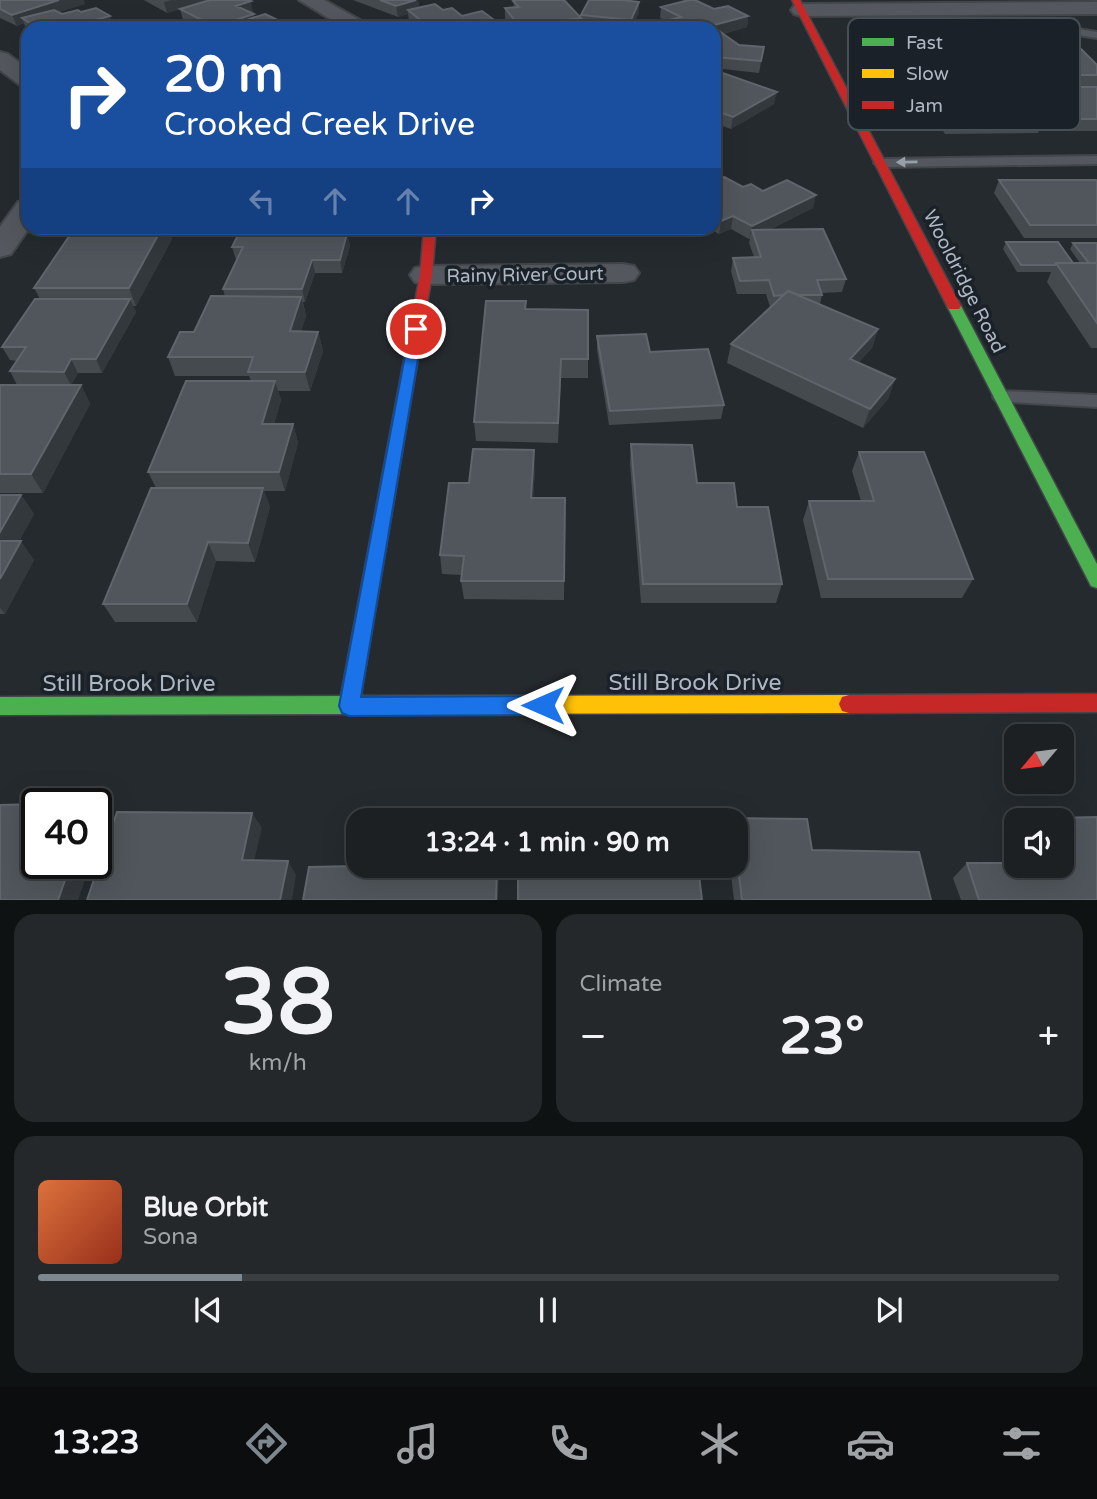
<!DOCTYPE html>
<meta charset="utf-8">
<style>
:root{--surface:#1c2023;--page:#25282b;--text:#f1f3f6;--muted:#a0a3a6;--line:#3a3e41;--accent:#7e868e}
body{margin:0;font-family:"Varela Round",sans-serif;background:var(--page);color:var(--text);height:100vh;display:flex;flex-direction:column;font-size:26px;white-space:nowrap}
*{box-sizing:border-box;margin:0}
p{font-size:23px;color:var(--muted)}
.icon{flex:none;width:38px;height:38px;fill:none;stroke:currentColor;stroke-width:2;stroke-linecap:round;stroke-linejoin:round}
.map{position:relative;height:900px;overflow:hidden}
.drawer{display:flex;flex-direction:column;gap:14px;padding:14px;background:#0f1213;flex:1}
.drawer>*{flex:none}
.hud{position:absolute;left:21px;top:21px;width:700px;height:214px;border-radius:21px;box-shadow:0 7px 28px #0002,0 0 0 2px var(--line);background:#1a4fa0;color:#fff;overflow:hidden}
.needle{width:46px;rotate:241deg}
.controls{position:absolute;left:1004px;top:724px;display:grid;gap:14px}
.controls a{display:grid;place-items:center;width:70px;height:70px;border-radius:14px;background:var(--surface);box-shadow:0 7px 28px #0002,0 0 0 2px var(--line);font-size:35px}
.speed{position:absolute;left:21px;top:788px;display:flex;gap:14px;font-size:35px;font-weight:700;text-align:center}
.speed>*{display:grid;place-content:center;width:91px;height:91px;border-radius:50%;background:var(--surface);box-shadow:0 7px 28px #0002,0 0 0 2px var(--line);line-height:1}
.speed .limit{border:4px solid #111;border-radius:10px;background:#fff;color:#111}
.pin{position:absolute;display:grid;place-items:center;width:60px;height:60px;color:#fff;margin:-30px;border:4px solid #fff;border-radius:50%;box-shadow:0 2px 7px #0007}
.me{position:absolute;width:77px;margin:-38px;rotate:270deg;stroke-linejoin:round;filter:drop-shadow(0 0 5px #0008)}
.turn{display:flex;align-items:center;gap:24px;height:147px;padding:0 28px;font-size:32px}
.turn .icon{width:91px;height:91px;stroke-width:2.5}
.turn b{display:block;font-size:49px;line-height:60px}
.lanes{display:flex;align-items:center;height:66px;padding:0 28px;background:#0003;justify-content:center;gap:35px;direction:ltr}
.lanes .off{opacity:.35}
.big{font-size:52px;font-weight:700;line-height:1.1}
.drawer .tile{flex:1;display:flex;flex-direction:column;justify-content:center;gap:10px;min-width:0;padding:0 24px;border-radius:21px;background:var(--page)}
.drawer .dial{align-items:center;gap:0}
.dial b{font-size:91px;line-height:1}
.song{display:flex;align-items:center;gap:21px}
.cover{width:84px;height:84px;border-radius:10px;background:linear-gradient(135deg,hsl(20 70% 55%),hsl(10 70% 35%))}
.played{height:7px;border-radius:4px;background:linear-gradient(90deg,var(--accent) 20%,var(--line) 20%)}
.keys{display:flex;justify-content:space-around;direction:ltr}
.heat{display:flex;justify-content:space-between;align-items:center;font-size:38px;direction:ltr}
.drawer .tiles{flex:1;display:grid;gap:14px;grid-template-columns:1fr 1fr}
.tile:last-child{grid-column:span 2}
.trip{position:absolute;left:346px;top:808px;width:402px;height:70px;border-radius:21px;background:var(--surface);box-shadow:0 7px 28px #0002,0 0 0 2px var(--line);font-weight:700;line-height:70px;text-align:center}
.menu{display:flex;height:112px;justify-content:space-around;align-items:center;background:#0b0d0e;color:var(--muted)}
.menu .icon{width:49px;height:49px}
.menu .current{color:var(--accent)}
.menu b{font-size:32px;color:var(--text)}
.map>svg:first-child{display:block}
</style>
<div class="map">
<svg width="1097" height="901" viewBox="0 0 1097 901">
<rect width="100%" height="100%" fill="#252a2f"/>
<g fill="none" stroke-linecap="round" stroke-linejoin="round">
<g stroke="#42464a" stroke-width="4">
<path id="lane" d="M 939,29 L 1078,29 L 1097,32 L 1097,38 L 1078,35 L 939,35 L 925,38 L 923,43 L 953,81 L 947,84 L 943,83 L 913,43 L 917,34 Z
M 1097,156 L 1097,164 L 881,167 L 874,163 L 881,159 Z
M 1002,391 L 1097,395 L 1097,407 L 996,401 L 993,397 L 996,393 Z"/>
</g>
<g stroke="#42464a" stroke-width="4">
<path id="street" d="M 299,0 L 324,0 L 367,24 L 370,28 L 345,28 Z
M 1097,2 L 1097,14 L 801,16 L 794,14 L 791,10 L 794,6 L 801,4 Z
M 0,52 L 8,54 L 28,69 L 28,87 L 20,85 L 0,70 Z
M 28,199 L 29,228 L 11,254 L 0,257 L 0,227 L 18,202 Z
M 623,264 L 634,266 L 639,273 L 634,280 L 623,282 L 426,284 L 415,282 L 410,275 L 415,268 L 426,266 Z"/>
</g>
<g stroke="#42464a" stroke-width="3">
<path id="fast" d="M 954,302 L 961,306 L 1097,564 L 1097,588 L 1091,586 L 947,306 Z
M 363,696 L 370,698 L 373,705 L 370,712 L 363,714 L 0,715 L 0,697 Z"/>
</g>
<g stroke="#42464a" stroke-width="3">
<path id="slow" d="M 849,695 L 856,697 L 859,704 L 856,711 L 849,713 L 363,714 L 356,712 L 353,705 L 356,698 L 363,696 Z"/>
</g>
<g stroke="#42464a" stroke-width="3">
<path id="jam" d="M 792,0 L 800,0 L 961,306 L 959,309 L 949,309 L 947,306 Z
M 424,228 L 436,228 L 432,275 L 359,706 L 356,713 L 349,715 L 342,713 L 339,706 L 420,275 Z
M 1097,694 L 1097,712 L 849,713 L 842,711 L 839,704 L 842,697 L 849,695 Z"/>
</g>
<use href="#lane" fill="#54585e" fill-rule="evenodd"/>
<use href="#street" fill="#54585e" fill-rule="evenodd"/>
<use href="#fast" fill="#4caf50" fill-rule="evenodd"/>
<use href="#slow" fill="#ffc107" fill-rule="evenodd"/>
<use href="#jam" fill="#c62828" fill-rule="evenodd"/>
</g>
<path fill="#454a4f" d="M 0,0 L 85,4 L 58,12 L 62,14 L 81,12 L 110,16 L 113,27 L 110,27 L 111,28 L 28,28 L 28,31 L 26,29 L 24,23 L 17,26 L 0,18 Z
M 144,0 L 248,0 L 253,12 L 251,13 L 255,17 L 288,25 L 308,28 L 181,28 L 181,25 L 189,23 L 183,20 L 180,9 L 167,13 Z
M 353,0 L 418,0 L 419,7 L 443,10 L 505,28 L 418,28 L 409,21 L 408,14 L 398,17 Z
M 513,1 L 581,18 L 580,28 L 512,28 L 505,19 L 505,8 L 514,7 Z
M 661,7 L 714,9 L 748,16 L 747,27 L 723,34 L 739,45 L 764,47 L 759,73 L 714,68 L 714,28 L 668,28 L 669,22 L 660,18 Z
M 639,12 L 632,28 L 599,28 L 581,26 L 581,15 Z
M 993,42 L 1097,65 L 1097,86 L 1020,87 L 1045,116 L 1038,133 L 945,134 L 919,93 L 924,77 L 1008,76 L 989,54 Z
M 714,70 L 774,104 L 731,129 L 714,123 Z
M 1044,87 L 1097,87 L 1097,131 L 1068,131 L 1039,99 Z
M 999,180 L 1097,182 L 1097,238 L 1024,238 L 994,193 Z
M 714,181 L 763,191 L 813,208 L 769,230 L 846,279 L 842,292 L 822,293 L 822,295 L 820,304 L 878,329 L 872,348 L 858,363 L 895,379 L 888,399 L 863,428 L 727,363 L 731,344 L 770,307 L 766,294 L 737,294 L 731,271 L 733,258 L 754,257 L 749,243 L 750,239 L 749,239 L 731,229 L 719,234 L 708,228 L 714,228 Z
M 114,228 L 194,228 L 191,232 L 169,233 L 172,239 L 136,306 L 133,306 L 136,312 L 102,373 L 78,373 L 71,385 L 81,385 L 90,404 L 43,493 L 0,493 L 0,385 L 17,385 L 10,371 L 17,361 L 10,360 L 2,347 L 40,299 L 34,288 Z
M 347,233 L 350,246 L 342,273 L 315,273 L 305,302 L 303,302 L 306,316 L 301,331 L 318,332 L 323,351 L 310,391 L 278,391 L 281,400 L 274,424 L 293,424 L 298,443 L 285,491 L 264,491 L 270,507 L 255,562 L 216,561 L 197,622 L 115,622 L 103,604 L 156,488 L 148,472 L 251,381 L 249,376 L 175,376 L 168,357 L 194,332 L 225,297 L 223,289 L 236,260 L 232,247 Z
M 1006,242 L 1073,263 L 1080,263 L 1070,249 L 1073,243 L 1097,243 L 1097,348 L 1091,348 L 1047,282 L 1051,272 L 1017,272 L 1003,249 Z
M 526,309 L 588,359 L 588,378 L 561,378 L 558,443 L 476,441 L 474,422 Z
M 597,336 L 650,352 L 724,405 L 721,419 L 609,425 L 597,350 Z
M 631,444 L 737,507 L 782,584 L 776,603 L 641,603 L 630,464 Z
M 859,452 L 973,579 L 962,598 L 821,598 L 803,520 L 809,501 L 861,501 L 852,471 Z
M 535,469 L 533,498 L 565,498 L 564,600 L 464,599 L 461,581 L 462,575 L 442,574 L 440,555 L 469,483 Z
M 0,495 L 21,495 L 34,514 L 19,541 L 34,560 L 5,614 L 0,614 Z
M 1097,817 L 1097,900 L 961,900 L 953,878 L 967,863 L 1017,863 L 1017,866 L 1062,866 L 1062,821 L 1054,821 L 1057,818 Z
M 732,818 L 812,850 L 931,900 L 734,900 L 730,866 L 737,866 L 737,821 L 731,821 Z"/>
<path fill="#33383d" d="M 59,0 L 84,0 L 85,4 L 28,22 L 22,18 L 24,23 L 17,26 L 12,15 Z
M 172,0 L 213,0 L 167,13 L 164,2 Z
M 416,0 L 418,0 L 419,10 L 408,10 L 408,14 L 398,17 L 396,6 Z
M 251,1 L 253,12 L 239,16 L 236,6 Z
M 639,2 L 639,12 L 632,28 L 631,28 L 631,20 Z
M 254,14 L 257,25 L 248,28 L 210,28 Z
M 110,16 L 113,27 L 108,28 L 66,28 Z
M 748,16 L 747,27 L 714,36 L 714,28 L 703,28 Z
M 581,18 L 580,28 L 519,28 L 519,26 Z
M 777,92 L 774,104 L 731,129 L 733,117 Z
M 816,195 L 813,208 L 754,237 L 752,230 L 749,239 L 752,226 Z
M 733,216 L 731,229 L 719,234 L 721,221 Z
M 162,228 L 168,228 L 172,239 L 136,306 L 129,288 Z
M 347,233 L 350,246 L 342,273 L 340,260 Z
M 312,260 L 315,273 L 305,302 L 302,289 Z
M 301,297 L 306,316 L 295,350 L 290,331 Z
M 130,299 L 136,312 L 102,373 L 96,359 Z
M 878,329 L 872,348 L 844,379 L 850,359 Z
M 318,332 L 323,351 L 310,391 L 305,372 Z
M 71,359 L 78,373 L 71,385 L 64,372 Z
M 895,379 L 888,399 L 863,428 L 870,409 Z
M 275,381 L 281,400 L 268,443 L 262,424 Z
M 81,385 L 90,404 L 43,493 L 31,474 Z
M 293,424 L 298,443 L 285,491 L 279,472 Z
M 534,450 L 535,469 L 532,517 L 531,498 Z
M 263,488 L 270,507 L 255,562 L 248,543 Z
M 21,495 L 34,514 L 9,560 L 0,548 L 0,532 Z
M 21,541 L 34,560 L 5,614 L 0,608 L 0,579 Z
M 208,542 L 216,561 L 197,622 L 187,604 Z
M 96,807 L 106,819 L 96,848 Z
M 252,813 L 262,828 L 251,874 L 242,860 Z
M 288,861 L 296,875 L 292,900 L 280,900 Z
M 71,863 L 91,863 L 78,900 L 58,900 Z
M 497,866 L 499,866 L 498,900 L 496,900 Z"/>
<path fill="#50565b" stroke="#5f656b" stroke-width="2" d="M 0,0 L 59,0 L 12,15 L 0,9 Z
M 210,0 L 248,0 L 251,1 L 236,6 L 254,14 L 210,28 L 186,28 L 181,25 L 200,19 L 180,9 Z
M 380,0 L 416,0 L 396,6 Z
M 517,0 L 564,0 L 581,18 L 519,26 L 505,8 L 519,7 L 513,1 Z
M 589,0 L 622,0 L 639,2 L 631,20 L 581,15 Z
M 689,0 L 695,0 L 714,9 L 728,6 L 748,16 L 703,28 L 683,28 L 669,20 L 681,17 L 661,7 Z
M 435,4 L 443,10 L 452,8 L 462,16 L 482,11 L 505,28 L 430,28 L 408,10 Z
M 96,8 L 110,16 L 66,28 L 37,28 L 22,18 L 54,10 L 62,14 L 78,10 L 81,12 Z
M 265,14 L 288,25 L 296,23 L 308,28 L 221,28 Z
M 106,25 L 111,28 L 96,28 Z
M 714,31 L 719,31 L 739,45 L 764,47 L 761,61 L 714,57 Z
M 993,42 L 1074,42 L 1097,65 L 1097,75 L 1021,75 Z
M 714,70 L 777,92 L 733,117 L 714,110 Z
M 1044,87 L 1097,87 L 1097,119 L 1073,119 Z
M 724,177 L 743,187 L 751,184 L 763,191 L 787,180 L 816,195 L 752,226 L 733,216 L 721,221 L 714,217 L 714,181 Z
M 999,180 L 1096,180 L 1097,182 L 1097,225 L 1030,225 Z
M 114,228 L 162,228 L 129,288 L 34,288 L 74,229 L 113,229 Z
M 823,229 L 846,279 L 817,280 L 822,295 L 799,295 L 788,291 L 783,295 L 774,296 L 769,280 L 740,281 L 733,258 L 761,257 L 752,230 Z
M 239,233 L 347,233 L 340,260 L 312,260 L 302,289 L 223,289 L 243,247 L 232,247 Z
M 1006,242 L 1058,242 L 1073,263 L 1056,263 L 1055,265 L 1021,265 Z
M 1073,243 L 1097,243 L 1097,263 L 1089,263 Z
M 1056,263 L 1097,263 L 1097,323 Z
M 788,291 L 878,329 L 850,359 L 895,379 L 870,409 L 731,344 Z
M 211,296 L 301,297 L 290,331 L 318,332 L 305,372 L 248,372 L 253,357 L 168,357 L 180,332 L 194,332 Z
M 35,299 L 130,299 L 96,359 L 71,359 L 64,372 L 10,371 L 26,347 L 2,347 Z
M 486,301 L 526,301 L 525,309 L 588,310 L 588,359 L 561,359 L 558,423 L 474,422 Z
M 646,334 L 650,352 L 708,349 L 724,405 L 610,411 L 597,336 Z
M 186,381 L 275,381 L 262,424 L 293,424 L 279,472 L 148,472 Z
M 0,385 L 81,385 L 31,474 L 0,474 Z
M 631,444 L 692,445 L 697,483 L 734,483 L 737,507 L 768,507 L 782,584 L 643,584 Z
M 473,449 L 534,450 L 531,498 L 565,498 L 564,581 L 461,581 L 464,556 L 440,555 L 449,483 L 469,483 Z
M 859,452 L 924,452 L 973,579 L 828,579 L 809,501 L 874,501 Z
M 151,488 L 263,488 L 248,543 L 208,542 L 187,604 L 103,604 Z
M 0,495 L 21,495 L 0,532 Z
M 0,541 L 21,541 L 0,579 Z
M 37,804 L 37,863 L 71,863 L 58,900 L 0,900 L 0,805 Z
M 520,808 L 692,809 L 693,821 L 519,821 Z
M 117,812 L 252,813 L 242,860 L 288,861 L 280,900 L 87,900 Z
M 1097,817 L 1097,900 L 979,900 L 967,863 L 1017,863 L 1017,866 L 1062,866 L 1062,863 L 1075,863 L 1062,831 L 1062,821 L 1058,821 L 1057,818 Z
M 362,818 L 499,818 L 499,821 L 362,821 Z
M 732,818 L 807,819 L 812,850 L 919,852 L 931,900 L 742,900 L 737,857 L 737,821 L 733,821 Z
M 359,845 L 359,866 L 497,866 L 496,900 L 303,900 L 309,867 L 356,866 Z
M 518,866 L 698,866 L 702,900 L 518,900 Z"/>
<defs><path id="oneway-solid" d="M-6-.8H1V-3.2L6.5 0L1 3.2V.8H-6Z" transform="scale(1.75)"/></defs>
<use fill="#989fa8" href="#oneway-solid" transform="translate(907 162) rotate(179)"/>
<path fill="#1a73e8" stroke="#114b97" stroke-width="2" d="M 416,325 L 423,329 L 361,697 L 543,696 L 550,699 L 553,705 L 550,712 L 543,715 L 349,716 L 342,713 L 339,706 L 410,329 Z"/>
<g text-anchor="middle" stroke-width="7" stroke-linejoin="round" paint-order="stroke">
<g font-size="19" fill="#aeb7c1" stroke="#1a2128">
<text transform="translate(525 274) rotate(-1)" y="7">Rainy River Court</text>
<text transform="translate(965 281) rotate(63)" y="7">Wooldridge Road</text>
</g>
<g font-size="23" fill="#aeb7c1" stroke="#1a2128">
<text x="695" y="690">Still Brook Drive</text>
<text x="129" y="691">Still Brook Drive</text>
</g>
</g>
<rect x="848" y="18" width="232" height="112" rx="10" fill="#1a2128" stroke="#464e56" stroke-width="2"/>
<rect x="862" y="38" width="32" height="8" fill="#4caf50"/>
<rect x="862" y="69" width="32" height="9" fill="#ffc107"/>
<rect x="862" y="101" width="32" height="8" fill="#c62828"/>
<g font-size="19" fill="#aeb7c1">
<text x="906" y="49">Fast</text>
<text x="906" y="80">Slow</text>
<text x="906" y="112">Jam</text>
</g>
</svg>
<div class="controls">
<a><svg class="needle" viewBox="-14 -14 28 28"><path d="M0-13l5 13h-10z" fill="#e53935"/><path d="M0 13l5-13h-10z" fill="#a0a3a6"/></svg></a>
<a><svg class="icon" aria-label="sound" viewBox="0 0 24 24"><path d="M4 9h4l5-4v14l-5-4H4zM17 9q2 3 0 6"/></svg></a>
</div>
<div class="speed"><div class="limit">40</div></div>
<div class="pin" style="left:416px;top:329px;background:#d93025"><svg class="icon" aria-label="arrive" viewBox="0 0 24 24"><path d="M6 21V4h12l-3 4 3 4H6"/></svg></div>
<svg class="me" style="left:543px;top:705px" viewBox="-20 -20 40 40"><path d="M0-17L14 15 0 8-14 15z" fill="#1a73e8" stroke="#fff" stroke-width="4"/></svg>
<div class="trip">13:24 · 1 min · 90 m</div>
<div class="hud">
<div class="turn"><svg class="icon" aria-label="right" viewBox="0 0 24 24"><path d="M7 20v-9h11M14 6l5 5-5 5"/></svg><div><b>20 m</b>Crooked Creek Drive</div></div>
<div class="lanes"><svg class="icon off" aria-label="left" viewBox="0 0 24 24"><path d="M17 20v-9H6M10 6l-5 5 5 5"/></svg><svg class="icon off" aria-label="ahead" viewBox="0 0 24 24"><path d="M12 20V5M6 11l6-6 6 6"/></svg><svg class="icon off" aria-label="ahead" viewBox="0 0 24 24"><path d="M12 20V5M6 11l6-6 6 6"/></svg><svg class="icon" aria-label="right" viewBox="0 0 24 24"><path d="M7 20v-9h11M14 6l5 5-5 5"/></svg></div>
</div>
</div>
<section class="drawer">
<div class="tiles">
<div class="tile dial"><b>38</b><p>km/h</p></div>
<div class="tile"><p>Climate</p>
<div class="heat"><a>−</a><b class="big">23°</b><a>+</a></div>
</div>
<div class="tile">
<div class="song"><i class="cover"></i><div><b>Blue Orbit</b><p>Sona</p></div></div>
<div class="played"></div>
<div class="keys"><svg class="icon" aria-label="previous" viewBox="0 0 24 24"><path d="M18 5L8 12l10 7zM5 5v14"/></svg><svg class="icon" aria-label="pause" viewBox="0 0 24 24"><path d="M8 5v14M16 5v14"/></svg><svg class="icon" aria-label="next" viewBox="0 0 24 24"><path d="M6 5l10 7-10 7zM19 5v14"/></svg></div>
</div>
</div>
</section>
<nav class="menu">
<b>13:23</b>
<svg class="icon current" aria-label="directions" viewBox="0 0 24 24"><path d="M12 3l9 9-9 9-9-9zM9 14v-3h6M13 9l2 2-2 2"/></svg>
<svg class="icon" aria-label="music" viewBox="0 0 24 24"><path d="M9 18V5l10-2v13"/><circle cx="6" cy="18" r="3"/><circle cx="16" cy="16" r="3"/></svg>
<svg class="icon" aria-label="phone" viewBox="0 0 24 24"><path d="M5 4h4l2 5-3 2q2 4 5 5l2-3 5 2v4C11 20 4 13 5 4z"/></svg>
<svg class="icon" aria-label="climate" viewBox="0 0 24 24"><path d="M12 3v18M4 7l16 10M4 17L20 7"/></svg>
<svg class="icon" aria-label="car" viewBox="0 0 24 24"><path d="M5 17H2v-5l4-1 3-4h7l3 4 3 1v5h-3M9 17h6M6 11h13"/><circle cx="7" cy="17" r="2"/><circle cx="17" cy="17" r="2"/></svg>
<svg class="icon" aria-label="filters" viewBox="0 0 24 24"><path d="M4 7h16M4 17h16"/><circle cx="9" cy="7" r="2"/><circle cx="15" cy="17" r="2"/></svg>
</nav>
